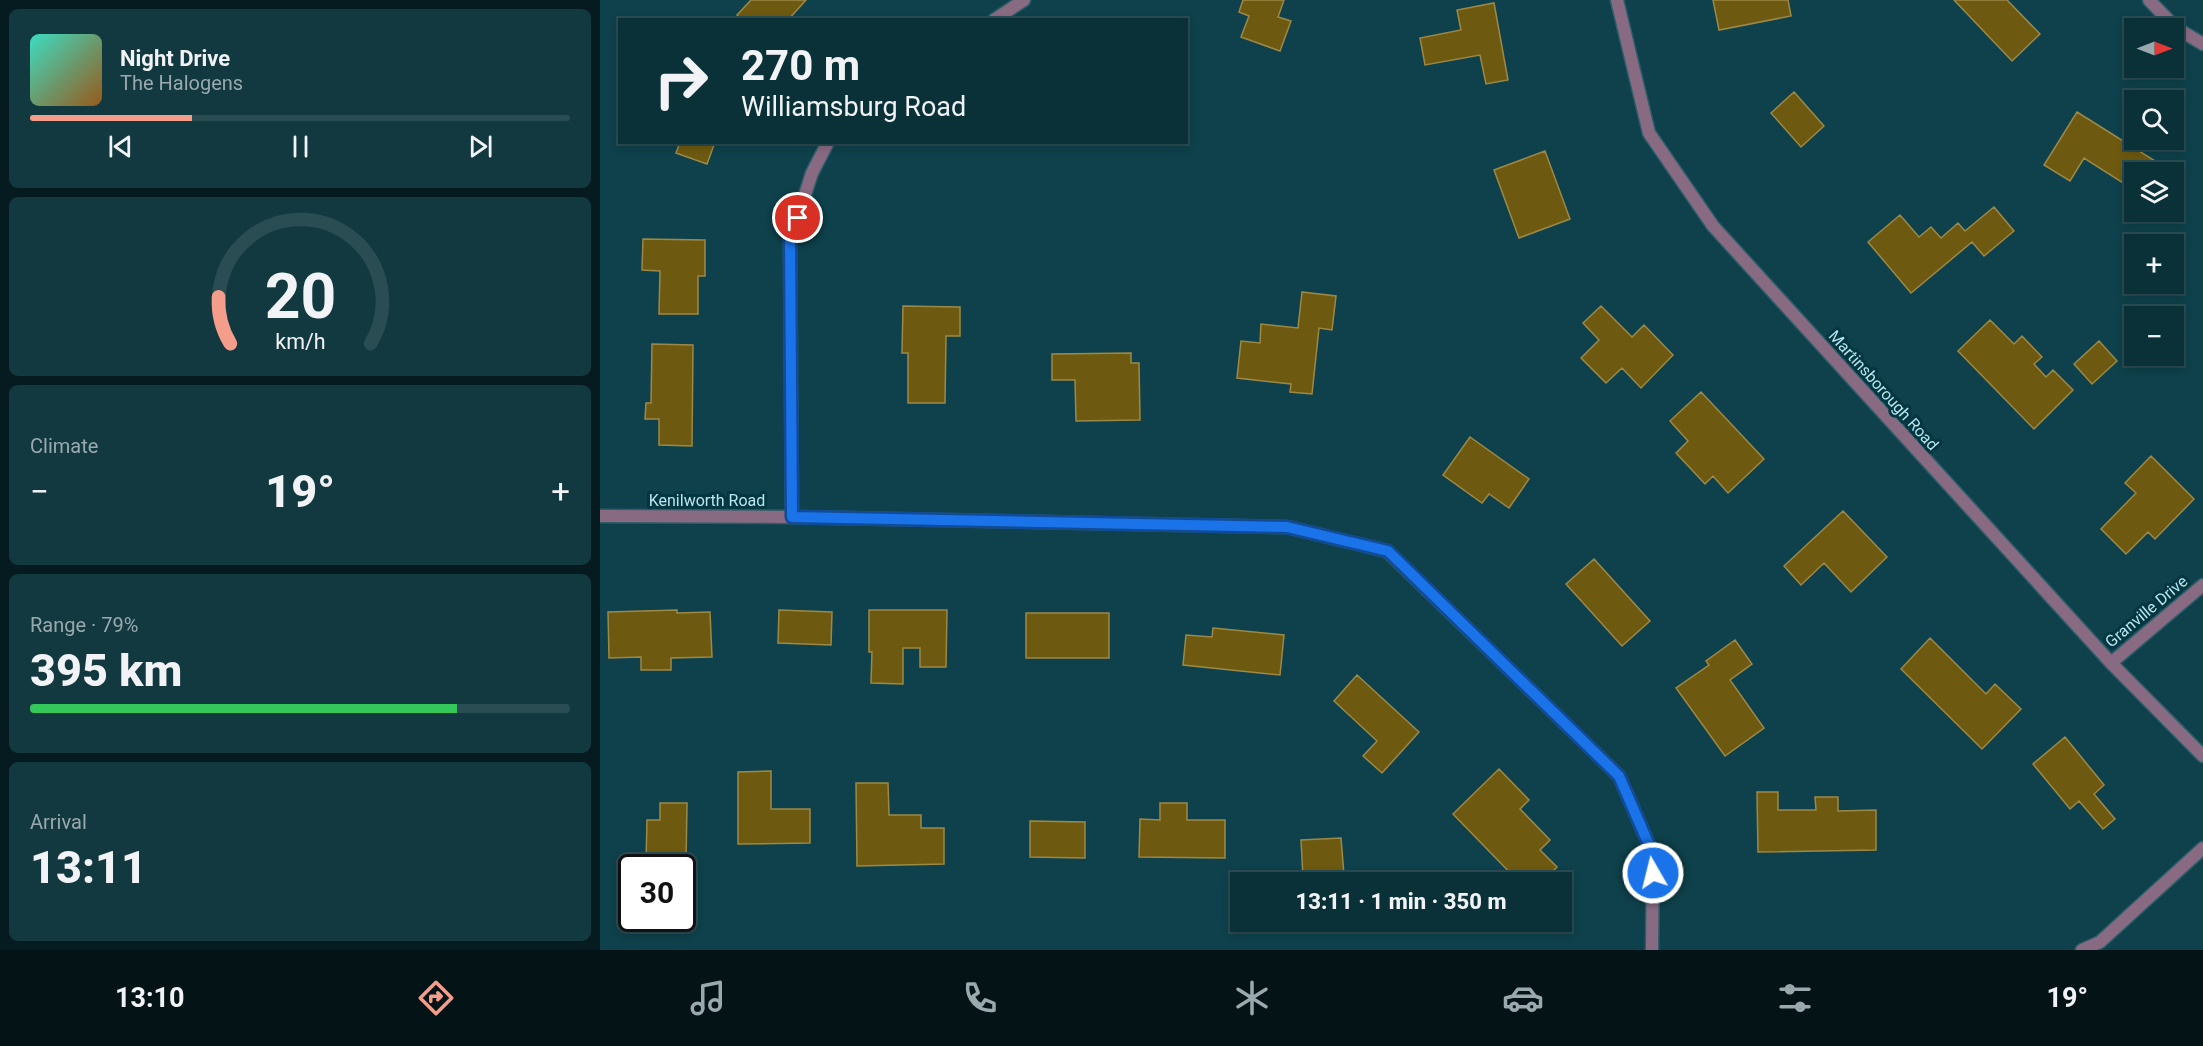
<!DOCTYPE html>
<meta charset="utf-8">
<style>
:root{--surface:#0a3138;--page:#133940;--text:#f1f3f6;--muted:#99a9ae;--line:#2a4c53;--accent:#f49d8b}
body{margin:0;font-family:Roboto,sans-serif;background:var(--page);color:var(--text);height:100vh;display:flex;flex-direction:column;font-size:22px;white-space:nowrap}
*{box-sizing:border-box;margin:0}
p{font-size:20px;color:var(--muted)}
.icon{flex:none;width:33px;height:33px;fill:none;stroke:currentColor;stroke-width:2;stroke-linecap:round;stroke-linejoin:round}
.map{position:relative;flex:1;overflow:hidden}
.side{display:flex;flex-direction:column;gap:9px;padding:9px;background:#061b1f;width:600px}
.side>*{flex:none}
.banner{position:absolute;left:18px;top:18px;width:570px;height:126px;border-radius:0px;box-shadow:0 3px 9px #0003,0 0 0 2px var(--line);background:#0a3138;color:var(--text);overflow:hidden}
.needle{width:39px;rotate:90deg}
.controls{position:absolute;left:1524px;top:18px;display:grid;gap:12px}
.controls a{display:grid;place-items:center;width:60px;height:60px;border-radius:0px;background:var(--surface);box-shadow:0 3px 9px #0003,0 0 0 2px var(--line);font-size:30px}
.speed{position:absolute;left:18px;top:854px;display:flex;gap:12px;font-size:30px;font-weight:700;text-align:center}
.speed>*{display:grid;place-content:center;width:78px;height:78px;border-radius:50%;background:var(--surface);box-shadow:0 3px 9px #0003,0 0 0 2px var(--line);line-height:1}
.speed .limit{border:3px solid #111;border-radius:9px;background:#fff;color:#111}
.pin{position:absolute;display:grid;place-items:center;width:51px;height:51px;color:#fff;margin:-26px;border:3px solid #fff;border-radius:50%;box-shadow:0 2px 6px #0007}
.me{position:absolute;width:66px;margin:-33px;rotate:352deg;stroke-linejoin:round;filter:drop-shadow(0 0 4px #0008)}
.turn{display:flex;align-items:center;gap:21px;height:126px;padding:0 24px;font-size:27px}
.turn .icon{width:78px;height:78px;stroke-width:2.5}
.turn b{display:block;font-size:42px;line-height:51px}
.big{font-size:45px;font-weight:800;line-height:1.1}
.side .widget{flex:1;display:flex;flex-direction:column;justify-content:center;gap:9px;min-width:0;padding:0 21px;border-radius:9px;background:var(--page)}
.side .dial{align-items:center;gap:0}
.dial svg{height:156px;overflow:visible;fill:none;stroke:var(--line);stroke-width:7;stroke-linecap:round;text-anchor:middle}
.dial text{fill:var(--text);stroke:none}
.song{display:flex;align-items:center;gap:18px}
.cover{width:72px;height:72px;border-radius:9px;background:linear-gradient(135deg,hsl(170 70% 55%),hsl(30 70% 35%))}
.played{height:6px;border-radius:3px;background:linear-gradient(90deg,var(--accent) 30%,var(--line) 30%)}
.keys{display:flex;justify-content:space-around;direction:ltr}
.heat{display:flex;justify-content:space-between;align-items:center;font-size:33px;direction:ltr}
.charge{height:9px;border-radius:4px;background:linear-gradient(90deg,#34c759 79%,var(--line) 0)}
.trip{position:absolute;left:630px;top:872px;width:342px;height:60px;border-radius:0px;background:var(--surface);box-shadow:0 3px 9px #0003,0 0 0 2px var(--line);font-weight:800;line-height:60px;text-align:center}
.tab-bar{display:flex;height:96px;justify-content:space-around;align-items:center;background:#041416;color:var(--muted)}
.tab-bar .icon{width:42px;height:42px}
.tab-bar .selected{color:var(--accent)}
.tab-bar b{font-size:27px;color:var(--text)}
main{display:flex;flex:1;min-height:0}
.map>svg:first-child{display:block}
</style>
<main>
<section class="side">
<div class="widget">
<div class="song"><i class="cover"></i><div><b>Night Drive</b><p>The Halogens</p></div></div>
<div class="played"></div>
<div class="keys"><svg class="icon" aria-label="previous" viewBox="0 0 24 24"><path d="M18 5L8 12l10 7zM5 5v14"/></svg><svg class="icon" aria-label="pause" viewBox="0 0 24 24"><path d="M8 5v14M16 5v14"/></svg><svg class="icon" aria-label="next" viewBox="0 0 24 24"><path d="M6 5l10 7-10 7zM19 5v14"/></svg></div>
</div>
<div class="widget dial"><svg viewBox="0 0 100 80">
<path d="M14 69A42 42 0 1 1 86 69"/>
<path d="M14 69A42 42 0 0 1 8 45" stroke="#f49d8b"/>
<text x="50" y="56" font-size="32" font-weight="700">20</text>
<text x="50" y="72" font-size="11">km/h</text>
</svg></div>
<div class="widget"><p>Climate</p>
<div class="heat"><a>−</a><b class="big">19°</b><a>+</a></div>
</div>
<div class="widget"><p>Range · 79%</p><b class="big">395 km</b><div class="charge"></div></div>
<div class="widget"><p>Arrival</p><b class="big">13:11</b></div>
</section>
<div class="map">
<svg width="1603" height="950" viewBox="0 0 1603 950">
<rect width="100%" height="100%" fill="#0e414b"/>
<path fill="#6d5910" stroke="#9d8947" stroke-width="1.5" d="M 151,0 L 206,0 L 188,20 L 142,20 L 137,15 Z
M 643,0 L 684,0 L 678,17 L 691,21 L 680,51 L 641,37 L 649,16 L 639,12 Z
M 1113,0 L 1188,0 L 1191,16 L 1119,30 Z
M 1354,0 L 1407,0 L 1440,34 L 1412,61 Z
M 894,3 L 908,80 L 886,84 L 880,55 L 825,65 L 820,38 L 861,30 L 857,10 Z
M 1194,92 L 1224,126 L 1201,147 L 1171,113 Z
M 1477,112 L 1563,166 L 1559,172 L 1534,172 L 1534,190 L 1484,158 L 1470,181 L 1444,165 Z
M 80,142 L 115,142 L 107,164 L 76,153 Z
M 945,151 L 970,219 L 919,238 L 894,170 Z
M 1394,207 L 1414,231 L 1384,256 L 1372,242 L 1311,293 L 1268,242 L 1300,215 L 1319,237 L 1331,227 L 1341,238 L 1358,223 L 1365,231 Z
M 43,239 L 105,240 L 105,276 L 98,276 L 98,314 L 59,314 L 60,271 L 42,270 Z
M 702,292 L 736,296 L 732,330 L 719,328 L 712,394 L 690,392 L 691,384 L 637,378 L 641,341 L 660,343 L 661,324 L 698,328 Z
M 303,306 L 360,307 L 360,336 L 346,336 L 345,403 L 308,403 L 308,353 L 302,353 Z
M 1001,306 L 1032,337 L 1044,325 L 1073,355 L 1041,388 L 1022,368 L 1006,383 L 981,358 L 999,340 L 983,323 Z
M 1390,320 L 1414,344 L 1422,336 L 1442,357 L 1434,364 L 1446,377 L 1453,370 L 1473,390 L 1434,429 L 1358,351 Z
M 1499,341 L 1517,361 L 1492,384 L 1474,364 Z
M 52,344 L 93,345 L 92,446 L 59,445 L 59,419 L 45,419 L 46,403 L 51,403 Z
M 531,353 L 531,363 L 539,363 L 540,420 L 476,421 L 475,380 L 452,380 L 452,354 Z
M 1101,392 L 1164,459 L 1128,493 L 1113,476 L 1105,484 L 1076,453 L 1088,441 L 1070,421 Z
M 870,437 L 929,479 L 909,508 L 889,494 L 882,503 L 843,475 Z
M 1551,456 L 1594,499 L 1555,539 L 1548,532 L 1526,554 L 1501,529 L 1536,493 L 1525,483 Z
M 1243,511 L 1287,557 L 1251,592 L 1224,563 L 1201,585 L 1184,566 Z
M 994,559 L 1050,621 L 1022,646 L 966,584 Z
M 77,610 L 77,613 L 110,612 L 112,657 L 71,658 L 71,670 L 41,670 L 41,657 L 9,658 L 8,612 Z
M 179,610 L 232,612 L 231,645 L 178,643 Z
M 269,610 L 347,610 L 346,667 L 320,667 L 320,648 L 303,648 L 303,684 L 271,683 L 272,652 L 269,652 Z
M 426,613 L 509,613 L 509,658 L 426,658 Z
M 613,628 L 684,635 L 680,675 L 583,665 L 586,635 L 612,637 Z
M 1330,638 L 1386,694 L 1395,684 L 1421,709 L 1382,749 L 1301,669 Z
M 1135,640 L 1152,664 L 1130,680 L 1164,728 L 1125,756 L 1076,688 L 1109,665 L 1106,661 Z
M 757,675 L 819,732 L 782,773 L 763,756 L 777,741 L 734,701 Z
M 1465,737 L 1504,785 L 1494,794 L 1515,819 L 1503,829 L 1479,801 L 1470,809 L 1433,764 Z
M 899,769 L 929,800 L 920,809 L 950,840 L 940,850 L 957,867 L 942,882 L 919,882 L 853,814 Z
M 171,771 L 171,809 L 210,809 L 210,843 L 138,844 L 138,772 Z
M 256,783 L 288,783 L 289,815 L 321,815 L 321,828 L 344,828 L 344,864 L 257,866 Z
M 1157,792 L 1178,792 L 1178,810 L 1216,810 L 1215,797 L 1238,797 L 1238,811 L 1276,810 L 1276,850 L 1158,852 Z
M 60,803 L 87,803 L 86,864 L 46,863 L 47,820 L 60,820 Z
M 560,803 L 587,803 L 587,820 L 625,820 L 625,858 L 539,857 L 540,819 L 560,820 Z
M 430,821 L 485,822 L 485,858 L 430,857 Z
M 741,838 L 744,875 L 703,877 L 701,840 Z"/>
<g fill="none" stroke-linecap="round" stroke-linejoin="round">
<g stroke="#2d5e68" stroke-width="15">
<path id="street" d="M 1017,0 L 1049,133 L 1113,226 L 1511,663 L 1603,756
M 1549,0 L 1576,28 L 1603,44
M 394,20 L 424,0
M 0,516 L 192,517 L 687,527 L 787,551 L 1019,776 L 1053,854 L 1052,950
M 192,517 L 190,241 L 212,173 L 228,142
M 1511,663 L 1603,585
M 1482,950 L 1500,942 L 1603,848"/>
</g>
<use href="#street" stroke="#896a83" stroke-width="12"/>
</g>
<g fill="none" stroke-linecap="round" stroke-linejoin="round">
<g stroke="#114b97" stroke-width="15">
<path id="route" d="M 198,218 L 190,241 L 192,517 L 687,527 L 788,551 L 1019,776 L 1053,854 L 1053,873"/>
</g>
<use href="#route" stroke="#1a73e8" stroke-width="10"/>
</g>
<g text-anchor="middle" stroke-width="6" stroke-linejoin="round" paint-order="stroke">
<g font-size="16" fill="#bbe4ee" stroke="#003740">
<text transform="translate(1284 390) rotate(48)" y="6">Martinsborough Road</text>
<text x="107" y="506">Kenilworth Road</text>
<text transform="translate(1546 611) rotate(-40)" y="6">Granville Drive</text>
</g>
</g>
</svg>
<div class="controls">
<a><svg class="needle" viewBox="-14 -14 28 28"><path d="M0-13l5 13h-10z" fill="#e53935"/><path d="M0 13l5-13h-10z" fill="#99a9ae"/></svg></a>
<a><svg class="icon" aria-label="search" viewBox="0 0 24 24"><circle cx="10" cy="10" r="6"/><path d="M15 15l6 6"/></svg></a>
<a><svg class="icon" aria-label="layers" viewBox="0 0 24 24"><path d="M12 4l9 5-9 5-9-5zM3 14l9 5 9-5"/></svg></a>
<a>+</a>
<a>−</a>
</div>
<div class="speed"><div class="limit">30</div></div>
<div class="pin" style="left:198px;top:218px;background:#d93025"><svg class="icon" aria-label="arrive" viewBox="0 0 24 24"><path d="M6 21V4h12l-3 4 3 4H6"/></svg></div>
<svg class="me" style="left:1053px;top:873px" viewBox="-20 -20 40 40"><circle r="17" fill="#1a73e8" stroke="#fff" stroke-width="3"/><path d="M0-11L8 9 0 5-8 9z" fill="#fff"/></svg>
<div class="trip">13:11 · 1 min · 350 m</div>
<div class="banner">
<div class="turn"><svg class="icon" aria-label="right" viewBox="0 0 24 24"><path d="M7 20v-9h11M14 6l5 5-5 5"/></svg><div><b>270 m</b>Williamsburg Road</div></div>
</div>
</div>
</main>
<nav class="tab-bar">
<b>13:10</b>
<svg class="icon selected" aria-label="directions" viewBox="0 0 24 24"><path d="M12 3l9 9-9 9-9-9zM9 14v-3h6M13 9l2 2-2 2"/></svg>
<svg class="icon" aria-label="music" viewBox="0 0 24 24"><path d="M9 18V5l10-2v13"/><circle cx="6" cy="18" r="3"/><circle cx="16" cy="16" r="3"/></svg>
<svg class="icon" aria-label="phone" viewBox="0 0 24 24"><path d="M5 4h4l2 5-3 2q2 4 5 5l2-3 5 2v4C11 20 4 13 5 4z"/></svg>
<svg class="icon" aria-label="climate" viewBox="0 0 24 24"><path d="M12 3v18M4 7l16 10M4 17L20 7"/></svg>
<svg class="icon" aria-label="car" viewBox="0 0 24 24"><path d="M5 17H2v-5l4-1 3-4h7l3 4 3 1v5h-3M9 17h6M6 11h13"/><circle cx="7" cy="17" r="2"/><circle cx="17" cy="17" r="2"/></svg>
<svg class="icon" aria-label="filters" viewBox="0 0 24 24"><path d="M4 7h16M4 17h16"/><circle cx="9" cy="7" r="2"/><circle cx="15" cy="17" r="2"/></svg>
<b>19°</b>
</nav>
